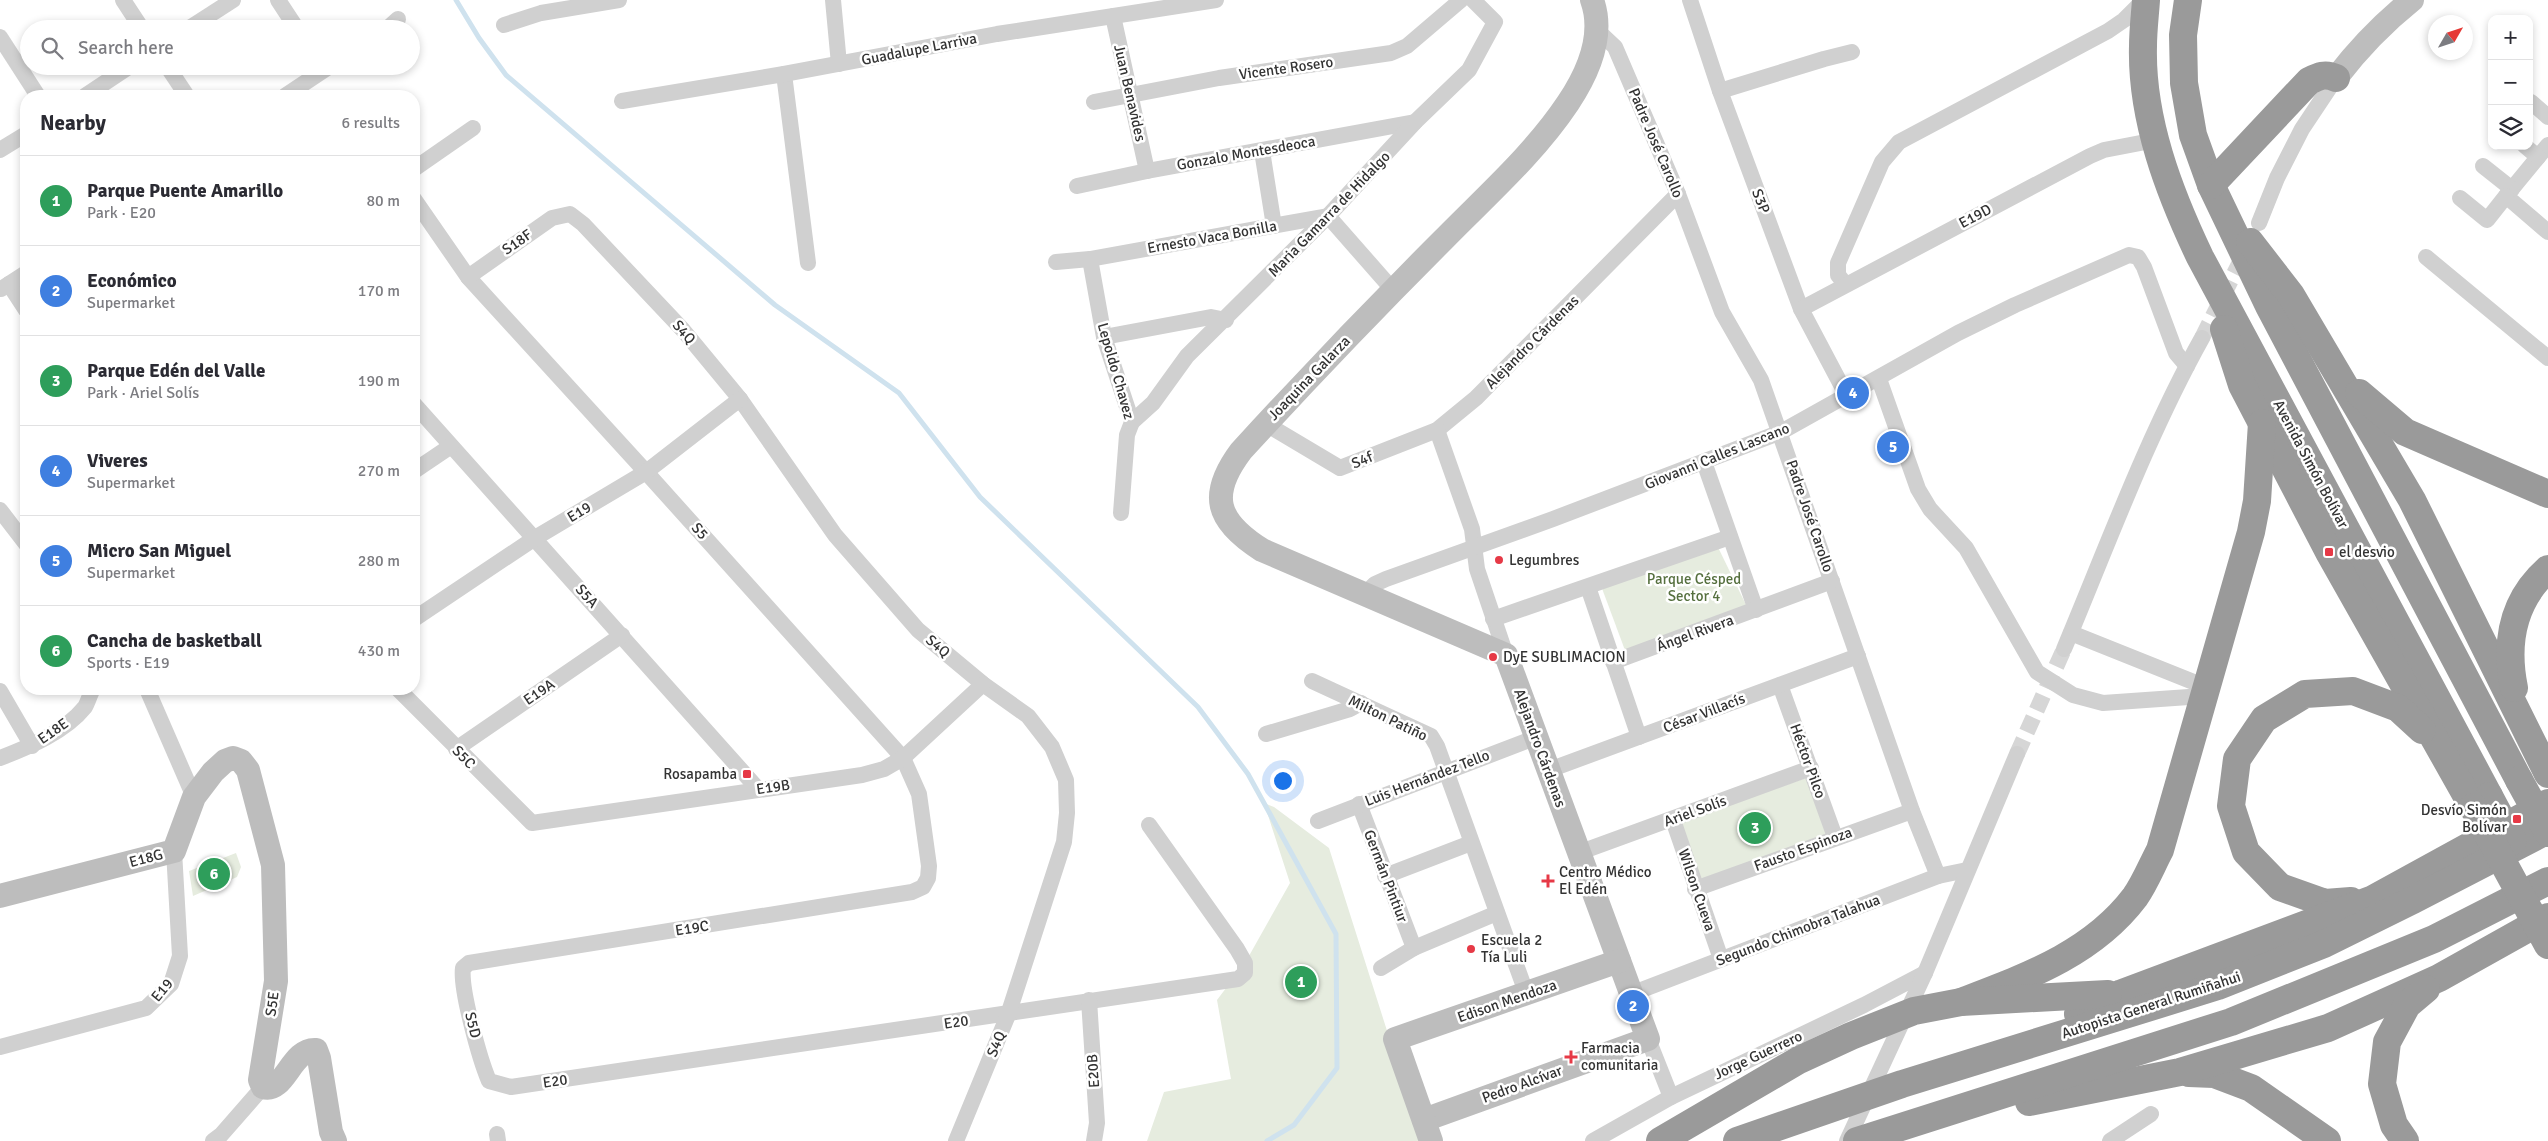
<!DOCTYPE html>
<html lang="en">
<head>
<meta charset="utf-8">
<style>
  body { margin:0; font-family:Signika,sans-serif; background:#f2f2f3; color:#2b2b33 }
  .controls { position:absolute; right:15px; top:15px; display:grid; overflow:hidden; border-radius:10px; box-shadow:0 2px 8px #0003 }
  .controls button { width:45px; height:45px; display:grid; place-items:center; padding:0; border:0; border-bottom:1px solid #e1e1e2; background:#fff; color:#2b2b33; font:25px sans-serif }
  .compass { position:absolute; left:2428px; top:15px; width:45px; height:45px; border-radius:50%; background:#fff; box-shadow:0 2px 8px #0003; rotate:51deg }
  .you { position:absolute; left:1282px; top:780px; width:18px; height:18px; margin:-12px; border:4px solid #fff; border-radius:50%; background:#1a73e8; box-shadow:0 0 0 8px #1a73e833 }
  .badge { display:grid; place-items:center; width:32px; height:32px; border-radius:50%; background:#ea580c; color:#fff; font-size:16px; font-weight:700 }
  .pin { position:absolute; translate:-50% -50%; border:2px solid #fff; box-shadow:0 1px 5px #0006 }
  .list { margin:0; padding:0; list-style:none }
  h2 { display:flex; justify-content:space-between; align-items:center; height:65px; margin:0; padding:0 20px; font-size:21px }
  h2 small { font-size:16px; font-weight:400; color:#7c7c81 }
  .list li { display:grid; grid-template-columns:32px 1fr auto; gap:15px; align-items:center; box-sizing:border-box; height:90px; padding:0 20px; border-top:1px solid #e1e1e2 }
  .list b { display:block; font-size:19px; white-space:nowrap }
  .list p { margin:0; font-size:16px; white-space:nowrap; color:#7c7c81 }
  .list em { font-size:16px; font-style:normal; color:#7c7c81 }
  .icon { flex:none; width:28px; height:28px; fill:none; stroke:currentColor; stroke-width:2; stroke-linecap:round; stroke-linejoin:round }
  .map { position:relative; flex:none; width:2548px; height:1141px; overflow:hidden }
  .search { position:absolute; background:#fff; box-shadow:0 2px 8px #0003; left:20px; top:20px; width:400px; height:55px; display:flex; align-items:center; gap:12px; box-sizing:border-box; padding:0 18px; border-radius:28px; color:#7c7c81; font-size:19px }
  .panel { position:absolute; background:#fff; box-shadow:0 2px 8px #0003; left:20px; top:90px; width:400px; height:605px; border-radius:20px }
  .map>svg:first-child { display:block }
</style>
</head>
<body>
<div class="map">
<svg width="2548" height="1141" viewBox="0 0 2548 1141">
  <rect width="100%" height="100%" fill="#fff"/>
  <g fill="#e6ecdf">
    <path d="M1714,539l34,70 -122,44 -26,-70z"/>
    <path d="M1812,776l18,58 -130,53 -21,-65z"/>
    <path d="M1264,803l10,4 55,41 93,293h-275l17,-49 67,-13 -14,-79 28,-37 45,-80z"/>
    <path d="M236,853l5,14 -4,10 -44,19 -4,-25z"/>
  </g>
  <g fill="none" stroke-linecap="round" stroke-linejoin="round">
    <path stroke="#cfe2ee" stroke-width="5" d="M456,0l23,38 27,37 269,230 124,88 81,104 218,210 50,67 88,160 1,134 -43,57 -27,16"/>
    <g stroke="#d6d6d6" stroke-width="16" stroke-dasharray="16 8" stroke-linecap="butt">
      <path d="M2202,338l44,-88"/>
      <path d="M2017,754l47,-105"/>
    </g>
    <g stroke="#d0d0d0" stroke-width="16">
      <path d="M123,0l19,29"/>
      <path d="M278,0l19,29"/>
      <path d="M833,0l6,64"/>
      <path d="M1690,0l30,91 81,218 46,87"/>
      <path d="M1113,16l34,155"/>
      <path d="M504,25l37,-12 78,-13"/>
      <path d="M188,29l45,-29"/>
      <path d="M387,29l11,-10"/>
      <path d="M1598,31l17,16 63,147 44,118 39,68 151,431 26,65"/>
      <path d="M0,37l38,59"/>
      <path d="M167,66l20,30"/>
      <path d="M784,74l24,189"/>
      <path d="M1720,91l104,-32 28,-7"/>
      <path d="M85,96l45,-30"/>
      <path d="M285,96l45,-30"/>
      <path d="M622,101l162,-27 213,-40 219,-34"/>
      <path d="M1094,102l125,-24 172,-25 16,-7 54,-46"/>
      <path d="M2531,102l17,15"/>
      <path d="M2548,145l-42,51 42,36"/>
      <path d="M2525,146l13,11"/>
      <path d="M0,150l26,-16"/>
      <path d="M1262,151l12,75"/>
      <path d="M2483,166l29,23"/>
      <path d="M414,169l59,-41"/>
      <path d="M1077,186l70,-15 268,-49"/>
      <path d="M2460,198l27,22 19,-24"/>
      <path d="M414,199l54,78 178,195 257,286 16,36 10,72 -1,12 -5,9 -11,5 -443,71 -6,5c-3,21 17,92 26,113l22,6 727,-108 7,-6v-10l-8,-14 -88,-124"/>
      <path d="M1328,216l65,74"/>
      <path d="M2259,223l18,-45 25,-49 34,-51"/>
      <path d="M2426,257l122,101"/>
      <path d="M1090,259l14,78 28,85 -5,13 -6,78"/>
      <path d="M1056,262l34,-3 238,-43"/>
      <path d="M468,277l84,-59 18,-4 13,10 100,106 57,69 95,136 83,95 65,54 45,32 24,31 14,33 1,33 -3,29 -56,173 -52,126"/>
      <path d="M9,284l17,26"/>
      <path d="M1845,284l-7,-9v-12l44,-101 17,-20 209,-111 16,-11 20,-20"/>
      <path d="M1,289l25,-16"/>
      <path d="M1801,309l289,-153 14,-6 52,-10"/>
      <path d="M1104,337l107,-20 15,3"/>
      <path d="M1879,379l39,110 12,20 36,39 71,124 36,23 30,8 100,-7"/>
      <path d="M414,404l344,385"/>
      <path d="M1132,422l21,-19 34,-47 141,-140 87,-94 54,-52 26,-48 -22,-22"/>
      <path d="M1266,424l74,44 97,-38 39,-32 202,-204"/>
      <path d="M1437,430l35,99 5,40 29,86"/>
      <path d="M1704,462l52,148"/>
      <path d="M414,471l37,-25"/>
      <path d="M0,510l26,34"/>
      <path d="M1588,587l51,150"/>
      <path d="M1366,593l9,-9 11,-5 167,-60 228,-87 177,-99 57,-28 114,-50 9,2 6,10 32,86 11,13"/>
      <path d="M414,619l121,-81 111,-66 94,-73"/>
      <path d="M1493,619l237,-82"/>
      <path d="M2071,633l135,54"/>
      <path d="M2064,649c44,-105 83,-212 138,-311"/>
      <path d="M1613,662l219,-81"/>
      <path d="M1312,681l119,55 6,10 90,249"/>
      <path d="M1780,685l55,152"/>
      <path d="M147,689l47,108"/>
      <path d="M398,689l134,134 330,-48 22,-6 19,-11 80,-74"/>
      <path d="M0,691l32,55"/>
      <path d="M1266,734l84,-25 11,-6"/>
      <path d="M456,749l166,-114"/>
      <path d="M0,758c29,-11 65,-26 85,-51 3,-5 5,-13 8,-18"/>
      <path d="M1549,770l309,-114"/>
      <path d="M1359,804l55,144"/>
      <path d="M1673,820l48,139"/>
      <path d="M1318,821l219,-84"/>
      <path d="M1578,853l233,-85"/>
      <path d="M1385,876l86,-33"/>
      <path d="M1695,889l217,-78"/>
      <path d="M1381,968l33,-20 83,-35"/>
      <path d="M1631,994l307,-118 29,-6"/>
      <path d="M1089,1000l8,123 -3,18"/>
      <path d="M1648,1039l23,58"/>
      <path d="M0,1047l146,-39 25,-24 9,-28 -6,-105"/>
      <path d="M497,1134l1,7"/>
      <path d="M213,1141l8,-6 42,-48"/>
      <path d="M1593,1141l78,-44 193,-92 61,-32"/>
      <path d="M1847,1141l78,-168 92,-219"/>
      <path d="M2110,1141l41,-27"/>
    </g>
    <g stroke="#bdbdbd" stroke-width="24">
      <path d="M2336,78c23,-30 46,-54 76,-78"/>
      <path d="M0,896l174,-45 20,-54 19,-25 12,-11 8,-3 8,3 7,9 25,95 3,116 -16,99 3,7c22,7 28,-39 53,-37l3,8 12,74 4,9"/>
      <path d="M1424,1120l224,-81 -142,-384 -244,-105c-46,-29 -54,-55 -21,-99 66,-72 133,-142 202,-211 43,-44 91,-86 125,-137 20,-30 37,-67 24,-103"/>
      <path d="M1431,1141l-36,-102 224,-78"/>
    </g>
    <g stroke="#9a9a9a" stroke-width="28">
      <path d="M2146,0c-1,15 -3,31 -3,46 -2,73 26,146 57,211l289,539"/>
      <path d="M2188,0l-5,35 1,48 9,52 18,50 58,121 250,474"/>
      <path d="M2211,185l98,-104c10,-5 16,-8 27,-3"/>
      <path d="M2250,242l41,53 121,205 136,274"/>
      <path d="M2224,329l18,56 87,167 144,255"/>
      <path d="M2359,393l46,39 143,62"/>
      <path d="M2514,688c-9,-45 -2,-87 34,-119"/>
      <path d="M2351,901l-26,2 -45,-16 -34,-35 -15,-46 6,-47 27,-40 41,-25 48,-3 45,17 24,22"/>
      <path d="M1961,1002c65,-25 131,-48 174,-105 10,-14 17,-32 25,-47l91,-318 6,-31 5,-78"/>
      <path d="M2078,1014l44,-21 251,-94 175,-96"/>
      <path d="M2189,1073l25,1 37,14 76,53"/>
      <path d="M2029,1102l151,-30 148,-44 111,-50 109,-61"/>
      <path d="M1660,1141l139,-81 52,-24 63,-25 47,-9 147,-8"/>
      <path d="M1737,1141l165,-57 316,-98 106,-42 89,-44 135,-70"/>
      <path d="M1857,1141l374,-119 203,-83 114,-58"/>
      <path d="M2405,1141l-11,-16 -12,-41 5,-42 20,-37 19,-16"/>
    </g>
    <g stroke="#9a9a9a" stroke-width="28">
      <path d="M2519,780l29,53"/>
      <path d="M2489,796l24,45"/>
      <path d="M2473,807l75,138"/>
    </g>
  </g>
  <g fill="#e63946" stroke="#fff" stroke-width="2">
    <rect x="2324" y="547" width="10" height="10" rx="2.5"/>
    <circle cx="1499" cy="560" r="5"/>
    <circle cx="1493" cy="657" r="5"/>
    <rect x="742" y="769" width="10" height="10" rx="2.5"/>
    <rect x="2512" y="814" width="10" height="10" rx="2.5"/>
    <path d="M1545.5 873.5h5v5h5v5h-5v5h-5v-5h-5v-5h5z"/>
    <circle cx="1471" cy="949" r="5"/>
    <path d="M1568.5 1049.5h5v5h5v5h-5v5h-5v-5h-5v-5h5z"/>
  </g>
  <g text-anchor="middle" stroke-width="5" stroke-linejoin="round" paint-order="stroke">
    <g font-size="15" fill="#333" stroke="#fff">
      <text transform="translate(919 49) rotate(-11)" y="5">Guadalupe Larriva</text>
      <text transform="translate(1286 68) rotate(-8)" y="5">Vicente Rosero</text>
      <text transform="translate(1130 93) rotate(77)" y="5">Juan Benavides</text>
      <text transform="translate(1656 143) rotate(67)" y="5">Padre José Carollo</text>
      <text transform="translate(1246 153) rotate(-10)" y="5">Gonzalo Montesdeoca</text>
      <text transform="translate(1761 201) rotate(69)" y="5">S3P</text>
      <text transform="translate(1329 214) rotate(-46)" y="5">Maria Gamarra de Hidalgo</text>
      <text transform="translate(1975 216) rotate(-28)" y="5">E19D</text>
      <text transform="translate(1212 237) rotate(-10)" y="5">Ernesto Vaca Bonilla</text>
      <text transform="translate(517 242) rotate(-35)" y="5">S18F</text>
      <text transform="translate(684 332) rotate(49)" y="5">S4Q</text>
      <text transform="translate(1532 342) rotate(-45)" y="5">Alejandro Cárdenas</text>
      <text transform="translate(1116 371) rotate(74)" y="5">Lepoldo Chavez</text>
      <text transform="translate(1309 378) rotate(-46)" y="5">Joaquina Galarza</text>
      <text transform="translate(1717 456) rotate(-22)" y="5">Giovanni Calles Lascano</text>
      <text transform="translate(1362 460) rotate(-22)" y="5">S4f</text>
      <text transform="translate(2311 464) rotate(62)" y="5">Avenida Simón Bolívar</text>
      <text transform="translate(579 512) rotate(-31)" y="5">E19</text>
      <text transform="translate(1810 516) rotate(71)" y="5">Padre José Carollo</text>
      <text transform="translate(700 531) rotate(48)" y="5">S5</text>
      <text transform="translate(587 596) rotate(48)" y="5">S5A</text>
      <text transform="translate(1695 633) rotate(-20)" y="5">Ángel Rivera</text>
      <text transform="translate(938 646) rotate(40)" y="5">S4Q</text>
      <text transform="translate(539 692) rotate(-34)" y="5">E19A</text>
      <text transform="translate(1704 713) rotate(-21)" y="5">César Villacís</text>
      <text transform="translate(1388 718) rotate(26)" y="5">Milton Patiño</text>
      <text transform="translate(53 731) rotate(-35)" y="5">E18E</text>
      <text transform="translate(1540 748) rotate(70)" y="5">Alejandro Cárdenas</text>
      <text transform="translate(464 757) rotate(45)" y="5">S5C</text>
      <text transform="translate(1808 761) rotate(70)" y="5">Héctor Pilco</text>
      <text transform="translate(1427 778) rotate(-21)" y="5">Luis Hernández Tello</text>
      <text transform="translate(773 787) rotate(-8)" y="5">E19B</text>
      <text transform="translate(1695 811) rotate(-20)" y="5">Ariel Solís</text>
      <text transform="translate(1803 849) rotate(-20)" y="5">Fausto Espinoza</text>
      <text transform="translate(146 858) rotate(-15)" y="5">E18G</text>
      <text transform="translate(1386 876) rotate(69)" y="5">Germán Pintiur</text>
      <text transform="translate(1697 890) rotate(71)" y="5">Wilson Cueva</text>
      <text transform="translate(692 928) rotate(-9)" y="5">E19C</text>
      <text transform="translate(1798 930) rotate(-21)" y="5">Segundo Chimobra Talahua</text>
      <text transform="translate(162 990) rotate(-50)" y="5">E19</text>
      <text transform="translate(1507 1001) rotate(-19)" y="5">Edison Mendoza</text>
      <text transform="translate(272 1004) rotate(-82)" y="5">S5E</text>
      <text transform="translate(2151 1005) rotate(-18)" y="5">Autopista General Rumiñahui</text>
      <text transform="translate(956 1022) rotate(-8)" y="5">E20</text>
      <text transform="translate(473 1025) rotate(76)" y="5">S5D</text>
      <text transform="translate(996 1044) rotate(-68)" y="5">S4Q</text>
      <text transform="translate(1758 1055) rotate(-25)" y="5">Jorge Guerrero</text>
      <text transform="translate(1093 1071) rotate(-94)" y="5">E20B</text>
      <text transform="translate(555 1081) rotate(-8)" y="5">E20</text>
      <text transform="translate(1522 1084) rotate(-20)" y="5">Pedro Alcívar</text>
    </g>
    <g font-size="15" fill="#333" stroke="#fff" text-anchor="start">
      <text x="2339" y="557">el desvio</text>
      <text x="1509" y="565">Legumbres</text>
      <text x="1503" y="662">DyE SUBLIMACION</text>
      <text x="737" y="779" text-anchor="end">Rosapamba</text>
      <text x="2507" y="815" text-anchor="end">Desvío Simón<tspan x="2507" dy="17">Bolívar</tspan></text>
      <text x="1559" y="877">Centro Médico<tspan x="1559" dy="17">El Edén</tspan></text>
      <text x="1481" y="945">Escuela 2<tspan x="1481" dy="17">Tía Luli</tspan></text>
      <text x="1581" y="1053">Farmacia<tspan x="1581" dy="17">comunitaria</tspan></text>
    </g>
    <g font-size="15" fill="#56703f" stroke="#fff">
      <text x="1694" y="584">Parque Césped<tspan x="1694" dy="17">Sector 4</tspan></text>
    </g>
  </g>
</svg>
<div class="controls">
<button>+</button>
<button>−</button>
<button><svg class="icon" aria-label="layers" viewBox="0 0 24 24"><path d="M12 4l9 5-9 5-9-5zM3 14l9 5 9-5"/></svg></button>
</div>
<svg class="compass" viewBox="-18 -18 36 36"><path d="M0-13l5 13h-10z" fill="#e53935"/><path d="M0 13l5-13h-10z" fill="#7c7c81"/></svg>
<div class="you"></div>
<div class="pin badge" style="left:1301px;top:982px;background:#2e9e5b">1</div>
<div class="pin badge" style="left:1633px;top:1006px;background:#3f7fe0">2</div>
<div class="pin badge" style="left:1755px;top:828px;background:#2e9e5b">3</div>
<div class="pin badge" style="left:1853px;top:393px;background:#3f7fe0">4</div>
<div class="pin badge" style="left:1893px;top:447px;background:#3f7fe0">5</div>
<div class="pin badge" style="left:214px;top:874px;background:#2e9e5b">6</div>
<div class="search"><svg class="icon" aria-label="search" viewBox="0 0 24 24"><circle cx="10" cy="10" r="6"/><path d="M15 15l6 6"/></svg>Search here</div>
<section class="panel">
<h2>Nearby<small>6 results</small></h2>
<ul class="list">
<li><span class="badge" style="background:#2e9e5b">1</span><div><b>Parque Puente Amarillo</b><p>Park · E20</p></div><em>80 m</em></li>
<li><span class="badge" style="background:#3f7fe0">2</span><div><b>Económico</b><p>Supermarket</p></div><em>170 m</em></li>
<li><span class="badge" style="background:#2e9e5b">3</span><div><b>Parque Edén del Valle</b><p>Park · Ariel Solís</p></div><em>190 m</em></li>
<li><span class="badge" style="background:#3f7fe0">4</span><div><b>Viveres</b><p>Supermarket</p></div><em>270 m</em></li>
<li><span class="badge" style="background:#3f7fe0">5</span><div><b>Micro San Miguel</b><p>Supermarket</p></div><em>280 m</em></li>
<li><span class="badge" style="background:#2e9e5b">6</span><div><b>Cancha de basketball</b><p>Sports · E19</p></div><em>430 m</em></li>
</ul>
</section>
</div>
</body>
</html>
